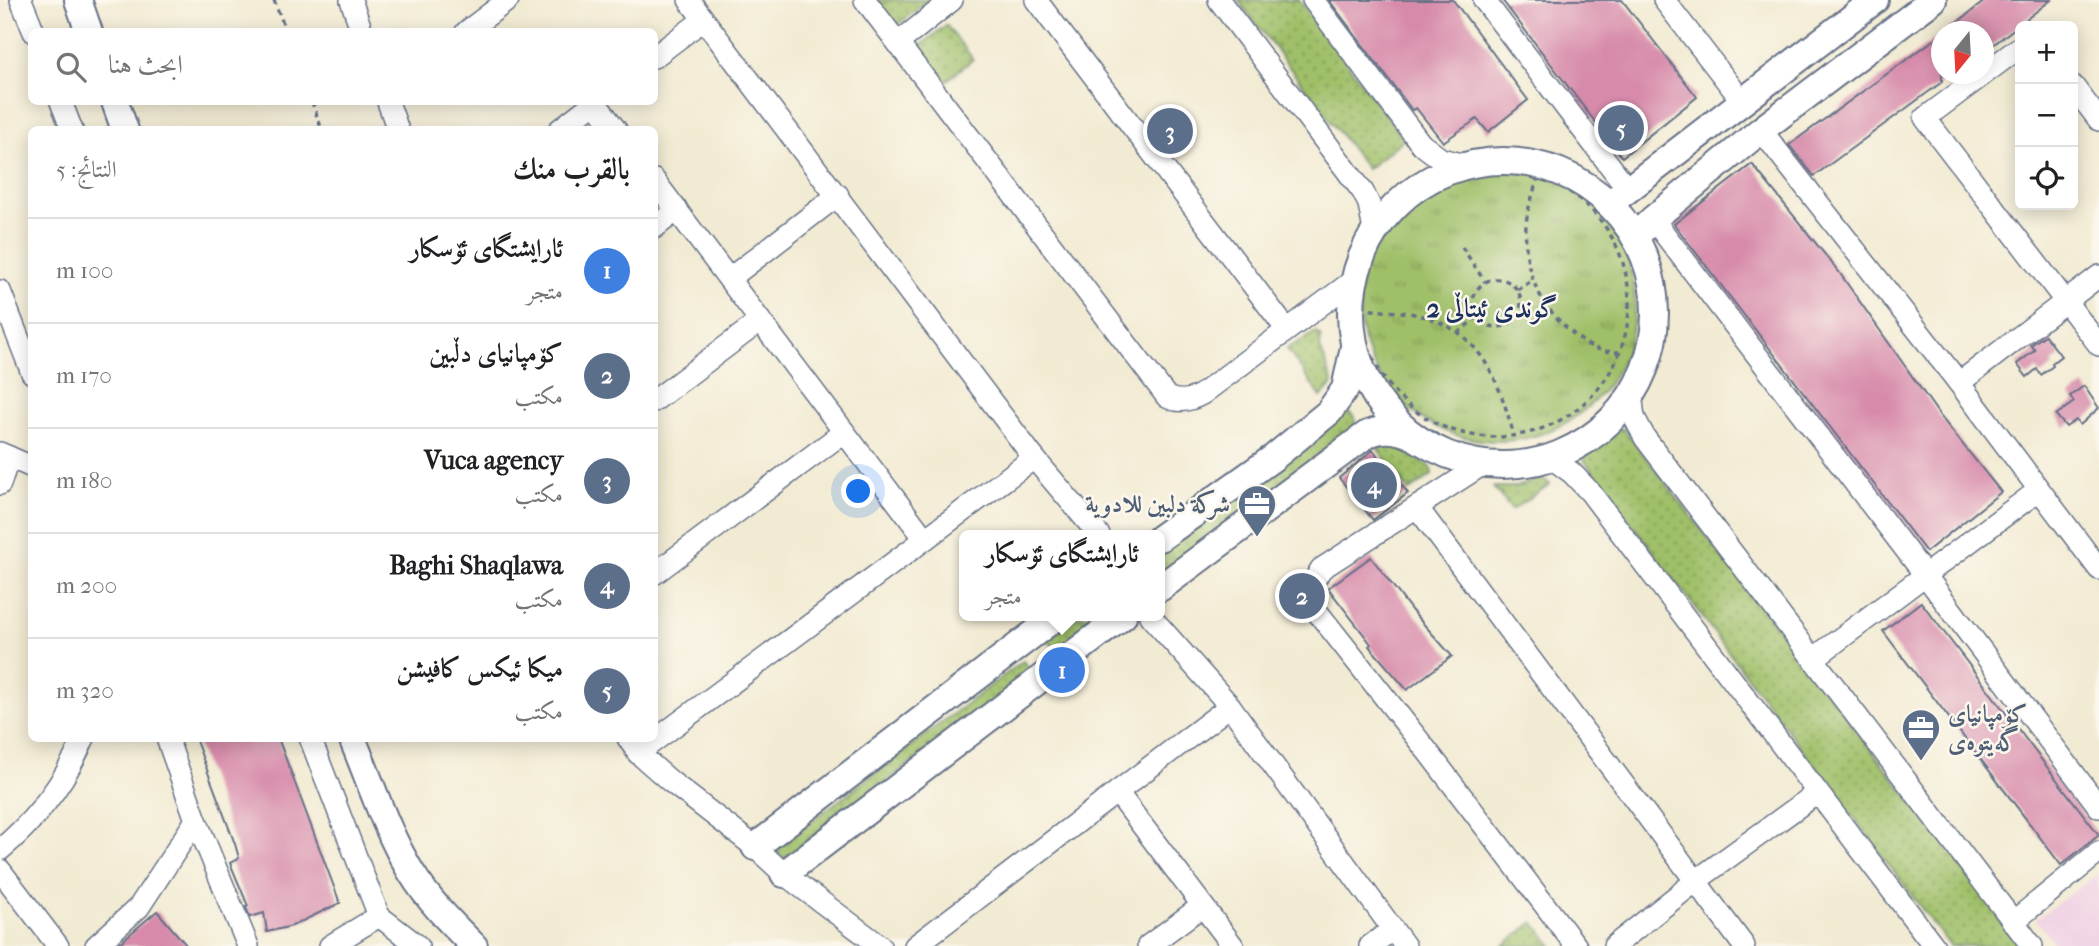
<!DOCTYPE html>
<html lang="ar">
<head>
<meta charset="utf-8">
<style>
  body { margin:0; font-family:"IM FELL French Canon",Amiri,serif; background:#f6f6f6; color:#202124; direction:rtl }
  .controls { position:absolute; right:21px; top:21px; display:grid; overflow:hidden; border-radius:10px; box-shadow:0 4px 18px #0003 }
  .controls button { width:63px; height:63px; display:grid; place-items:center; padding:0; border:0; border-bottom:2px solid #e0e0e0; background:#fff; color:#202124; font:35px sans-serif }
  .compass { position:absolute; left:1931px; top:21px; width:63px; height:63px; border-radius:50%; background:#fff; box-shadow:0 4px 18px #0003; rotate:198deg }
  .you { position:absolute; left:859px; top:492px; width:24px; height:24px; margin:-18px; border:5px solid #fff; border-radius:50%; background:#1a73e8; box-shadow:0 0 0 10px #1a73e833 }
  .badge { display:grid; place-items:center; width:46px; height:46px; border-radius:50%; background:#ea580c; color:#fff; font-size:23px; font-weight:700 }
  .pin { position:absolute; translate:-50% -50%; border:4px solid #fff; box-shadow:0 2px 7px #0006 }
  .popup { position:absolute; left:959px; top:530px; width:206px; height:91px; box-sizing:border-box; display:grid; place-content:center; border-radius:10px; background:#fff; filter:drop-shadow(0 2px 5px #0005); font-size:23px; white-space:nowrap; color:#757577 }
  .popup b { font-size:26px; color:#202124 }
  .popup::after { content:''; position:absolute; left:50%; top:100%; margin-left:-14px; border:14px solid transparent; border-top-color:#fff }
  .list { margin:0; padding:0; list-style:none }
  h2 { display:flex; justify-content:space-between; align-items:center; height:91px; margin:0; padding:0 28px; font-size:30px }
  h2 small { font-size:23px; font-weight:400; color:#757577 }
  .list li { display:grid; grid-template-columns:46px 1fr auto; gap:21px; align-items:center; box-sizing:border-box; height:105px; padding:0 28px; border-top:2px solid #e0e0e0 }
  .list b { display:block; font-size:26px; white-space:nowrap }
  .list p { margin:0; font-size:23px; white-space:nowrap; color:#757577 }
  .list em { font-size:23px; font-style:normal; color:#757577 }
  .icon { flex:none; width:38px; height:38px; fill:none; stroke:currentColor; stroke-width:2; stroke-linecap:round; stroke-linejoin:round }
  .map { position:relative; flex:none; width:2099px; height:946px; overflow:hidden; direction:ltr }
  .search { position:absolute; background:#fff; box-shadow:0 4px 18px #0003; left:28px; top:28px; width:630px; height:77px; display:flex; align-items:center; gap:18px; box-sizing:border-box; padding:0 24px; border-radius:10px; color:#757577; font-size:26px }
  .panel { position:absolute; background:#fff; box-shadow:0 4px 18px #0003; left:28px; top:126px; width:630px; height:616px; border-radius:10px; direction:rtl }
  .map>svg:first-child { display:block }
</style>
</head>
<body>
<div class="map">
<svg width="2099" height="946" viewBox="0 0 2099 946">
  <defs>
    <pattern id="grass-dots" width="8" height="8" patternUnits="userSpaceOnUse" patternTransform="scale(1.75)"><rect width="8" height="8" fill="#9fbf68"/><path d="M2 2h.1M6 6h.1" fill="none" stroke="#819c59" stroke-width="1.8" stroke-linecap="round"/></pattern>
    <pattern id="park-tufts" width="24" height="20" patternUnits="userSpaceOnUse" patternTransform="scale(1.75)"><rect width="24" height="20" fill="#9fbf68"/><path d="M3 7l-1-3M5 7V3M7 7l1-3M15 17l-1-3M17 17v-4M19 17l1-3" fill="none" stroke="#819c59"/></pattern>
  </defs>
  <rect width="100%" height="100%" fill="#fbf7ec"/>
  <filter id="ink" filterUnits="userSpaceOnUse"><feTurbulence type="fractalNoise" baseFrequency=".0143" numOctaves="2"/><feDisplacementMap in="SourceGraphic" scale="14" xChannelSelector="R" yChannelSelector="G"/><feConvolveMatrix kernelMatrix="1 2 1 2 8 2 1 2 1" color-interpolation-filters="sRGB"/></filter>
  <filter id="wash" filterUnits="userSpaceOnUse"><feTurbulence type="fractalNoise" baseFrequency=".00686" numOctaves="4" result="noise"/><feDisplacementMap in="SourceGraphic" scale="28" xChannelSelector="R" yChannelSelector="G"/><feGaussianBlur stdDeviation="1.57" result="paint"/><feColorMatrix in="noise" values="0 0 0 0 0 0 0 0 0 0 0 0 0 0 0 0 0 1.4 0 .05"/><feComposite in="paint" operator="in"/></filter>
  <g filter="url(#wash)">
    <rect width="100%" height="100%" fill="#f2ebd3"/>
    <path fill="#f0d0e4" d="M2099,873v73h-43l-20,-27z"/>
    <g fill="url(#grass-dots)" stroke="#5d7763" stroke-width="2">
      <path d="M877,0h52l-32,25z"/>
      <path d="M1238,0h61l105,139 -37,30z"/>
      <path d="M946,25l27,34 -32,26 -28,-33z"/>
      <path d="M1316,332l5,5 -1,10 13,37 -12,13 -34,-48z"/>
      <path d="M1345,412c10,2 13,8 8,17l-193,145v-21z"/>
      <path d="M1617,428l7,1 399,517h-73l-366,-486c3,-11 24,-23 33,-32z"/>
      <path d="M1390,441c13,11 28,16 41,27l1,7 -23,16 -31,-42z"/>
      <path d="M1542,478l8,6 -38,26 -19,-23h23z"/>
      <path d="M1078,616h27l-43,32h-7l-6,-6 3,-7z"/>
      <path d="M1023,661l7,8 -1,6 -245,183 -6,-3 -1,-8z"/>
      <path d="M1534,922l19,24h-50z"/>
    </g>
    <circle fill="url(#park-tufts)" stroke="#5d7763" stroke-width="2" cx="1497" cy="303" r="138"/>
    <g id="blocks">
      <g fill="#d78aaa">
        <path d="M1329,0h124l75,100 -40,32 -11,-13 -34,23 -27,-34 -4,2z"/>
        <path d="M1502,0h120l75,97 -75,60z"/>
        <path d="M1986,0h65l-67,52v-20h-39z"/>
        <path d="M1942,34v48l-128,94 -25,-31z"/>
        <path d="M1752,164l87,108 101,144 61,76 -75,60 -252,-328z"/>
        <path d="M2045,335l16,21 -9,7 1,3 -12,9 -4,-6 -10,8 -10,-13 18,-14 -4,-5z"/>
        <path d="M2084,386l15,22 -19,17 -4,-5 -10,7 -10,-12 18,-13 -4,-6z"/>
        <path d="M1373,450l35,43 -35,27 -34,-42z"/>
        <path d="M1371,557l41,54 40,45 -45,34 -38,-44 2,-2 -43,-56z"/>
        <path d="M1921,602l178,233 -38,30 -178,-234z"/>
        <path d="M195,738h83l62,165 -48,23 -25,6 -3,-19 -14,4 -4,-10 2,-1 -18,-43 9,-5 -4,-14z"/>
        <path d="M157,911l30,35h-71z"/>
      </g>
    </g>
  </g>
  <g filter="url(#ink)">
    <use href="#blocks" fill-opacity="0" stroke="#667187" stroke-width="2"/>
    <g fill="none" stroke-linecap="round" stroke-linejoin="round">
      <g stroke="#667187" stroke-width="24">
        <g id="minor">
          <path d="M21,0l13,32"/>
          <path d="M351,0l11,32"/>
          <path d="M689,0l345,458 65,77"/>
          <path d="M865,0l302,397c12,6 23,4 35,-3l152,-114"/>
          <path d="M1036,0l251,330"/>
          <path d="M1219,0l144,192 6,12 5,27"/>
          <path d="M1313,0l108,144 20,15 24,6"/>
          <path d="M1484,0l143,188"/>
          <path d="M1664,0l79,102"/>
          <path d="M466,32l42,-32"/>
          <path d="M898,43l54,-43"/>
          <path d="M2020,47l-95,71 174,227"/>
          <path d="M654,57l49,-37"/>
          <path d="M2073,86l26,34"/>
          <path d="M61,102l11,28"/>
          <path d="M388,102l10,28"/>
          <path d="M595,102l21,28"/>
          <path d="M559,130l36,-28"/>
          <path d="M1761,130l198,253 140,186"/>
          <path d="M654,180l271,359"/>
          <path d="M1653,219l272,356 174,232"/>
          <path d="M654,228l23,-18"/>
          <path d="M729,279l109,-84"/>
          <path d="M0,291l32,82"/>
          <path d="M1959,383l140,-107"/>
          <path d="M1631,394l3,23 11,21 387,508"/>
          <path d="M654,401l106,-80"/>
          <path d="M0,453l32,14"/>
          <path d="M1550,457l22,16 18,19 344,454"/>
          <path d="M1485,463l-164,106 -11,19 5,21 113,143 148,194"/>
          <path d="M0,484l9,-27"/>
          <path d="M1417,507l327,439"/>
          <path d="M654,574l190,-142"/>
          <path d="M1150,616l80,90 175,240"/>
          <path d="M1813,659l226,-169"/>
          <path d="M167,738l29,82 52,126"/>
          <path d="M310,738l69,178 39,30"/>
          <path d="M628,738l10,15 32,28 85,66 29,27 96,72"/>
          <path d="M638,753l396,-295"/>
          <path d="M1117,792l116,154"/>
          <path d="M0,850c36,-30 65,-69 84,-112"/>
          <path d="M0,870l58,76"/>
          <path d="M2013,922l86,-70"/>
          <path d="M96,946l43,-39 57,-87"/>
          <path d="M330,946l49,-30"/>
          <path d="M915,946l315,-240"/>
          <path d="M1148,946l54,-40"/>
          <path d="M1370,946l22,-16"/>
          <path d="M1614,946l83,-66 120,-87"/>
        </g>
      </g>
      <g stroke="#667187" stroke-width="30">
        <g id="tertiary">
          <path d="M78,0l11,32"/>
          <path d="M115,102l10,28"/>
          <circle cx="1503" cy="313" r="152"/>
          <path d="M1609,204l266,-204"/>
          <path d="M1635,237l18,-18 108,-89 172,-130"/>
          <path d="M1160,538l113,-80 56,-46 16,-23 9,-42"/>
          <path d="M1160,588l206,-153c16,-8 31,-6 47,1"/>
          <path d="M352,738c19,45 34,93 59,134 17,28 40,51 63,74"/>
          <path d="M755,847l302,-231"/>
          <path d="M784,874l339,-258"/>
        </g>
      </g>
      <g stroke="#667187" stroke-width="3.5" stroke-dasharray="5 5" stroke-linecap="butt">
        <path d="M274,0l12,32"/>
        <path d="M312,102l10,28"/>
        <circle cx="1495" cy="303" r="134"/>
        <path d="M1538,177c-4,15 -11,32 -12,48 -3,44 11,77 44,106 17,15 27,21 49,21"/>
        <path d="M1462,247l23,35"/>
        <circle cx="1497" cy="303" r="24"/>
        <path d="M1517,290l16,-10"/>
        <path d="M1361,307c17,6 35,3 53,7 67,15 84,64 100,122"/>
        <path d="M1458,333l19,-16"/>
      </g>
      <use href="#minor" stroke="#fff" stroke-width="21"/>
      <use href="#tertiary" stroke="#fff" stroke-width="26"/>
    </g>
  </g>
  <defs>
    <g id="office-pin" transform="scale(2.0125)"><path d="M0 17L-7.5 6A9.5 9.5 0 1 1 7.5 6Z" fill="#5c6f8a" stroke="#fbf7ec"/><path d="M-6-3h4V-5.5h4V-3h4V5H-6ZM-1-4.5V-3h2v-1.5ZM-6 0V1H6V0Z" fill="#fff"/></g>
  </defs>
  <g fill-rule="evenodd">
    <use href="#office-pin" x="1257" y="504"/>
    <use href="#office-pin" x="1921" y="728"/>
  </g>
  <g text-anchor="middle" stroke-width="5" stroke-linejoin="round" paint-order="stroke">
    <g font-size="24" font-weight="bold" fill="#4e5e75" stroke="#fbf7ec" text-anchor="end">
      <text x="1230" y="512">شركة دلبين للادوية</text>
      <text x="1948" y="722" text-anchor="start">کۆمپانیای<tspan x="1948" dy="28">گەیتوەی</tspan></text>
    </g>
    <g font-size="26" font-weight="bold" fill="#1b2f5e" stroke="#fbf7ec">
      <text x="1492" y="317">گوندی ئیتاڵی 2</text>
    </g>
  </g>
</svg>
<div class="controls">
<button>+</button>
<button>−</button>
<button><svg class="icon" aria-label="locate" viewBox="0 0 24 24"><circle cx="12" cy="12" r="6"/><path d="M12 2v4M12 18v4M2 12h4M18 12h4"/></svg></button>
</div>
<svg class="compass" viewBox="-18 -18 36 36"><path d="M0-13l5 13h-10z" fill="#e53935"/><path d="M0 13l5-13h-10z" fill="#757577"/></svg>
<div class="you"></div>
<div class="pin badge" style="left:1062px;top:670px;background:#3f7fe0">1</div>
<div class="popup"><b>ئارایشتگای ئۆسکار</b>متجر</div>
<div class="pin badge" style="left:1302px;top:596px;background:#5c6f8a">2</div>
<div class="pin badge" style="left:1170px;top:131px;background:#5c6f8a">3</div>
<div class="pin badge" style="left:1374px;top:485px;background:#5c6f8a">4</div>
<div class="pin badge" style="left:1621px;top:128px;background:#5c6f8a">5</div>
<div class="search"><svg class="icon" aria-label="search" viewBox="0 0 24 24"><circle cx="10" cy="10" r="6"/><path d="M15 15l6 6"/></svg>ابحث هنا</div>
<section class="panel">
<h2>بالقرب منك<small>النتائج: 5</small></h2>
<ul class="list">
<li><span class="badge" style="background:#3f7fe0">1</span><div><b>ئارایشتگای ئۆسکار</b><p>متجر</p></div><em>100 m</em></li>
<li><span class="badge" style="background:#5c6f8a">2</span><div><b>کۆمپانیای دڵبین</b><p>مكتب</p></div><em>170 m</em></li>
<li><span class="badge" style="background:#5c6f8a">3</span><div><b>Vuca agency</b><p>مكتب</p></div><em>180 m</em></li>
<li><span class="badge" style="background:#5c6f8a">4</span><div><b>Baghi Shaqlawa</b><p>مكتب</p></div><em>200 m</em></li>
<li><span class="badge" style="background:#5c6f8a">5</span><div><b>میکا ئیکس کافیشن</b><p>مكتب</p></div><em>320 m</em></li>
</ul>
</section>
</div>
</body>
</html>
